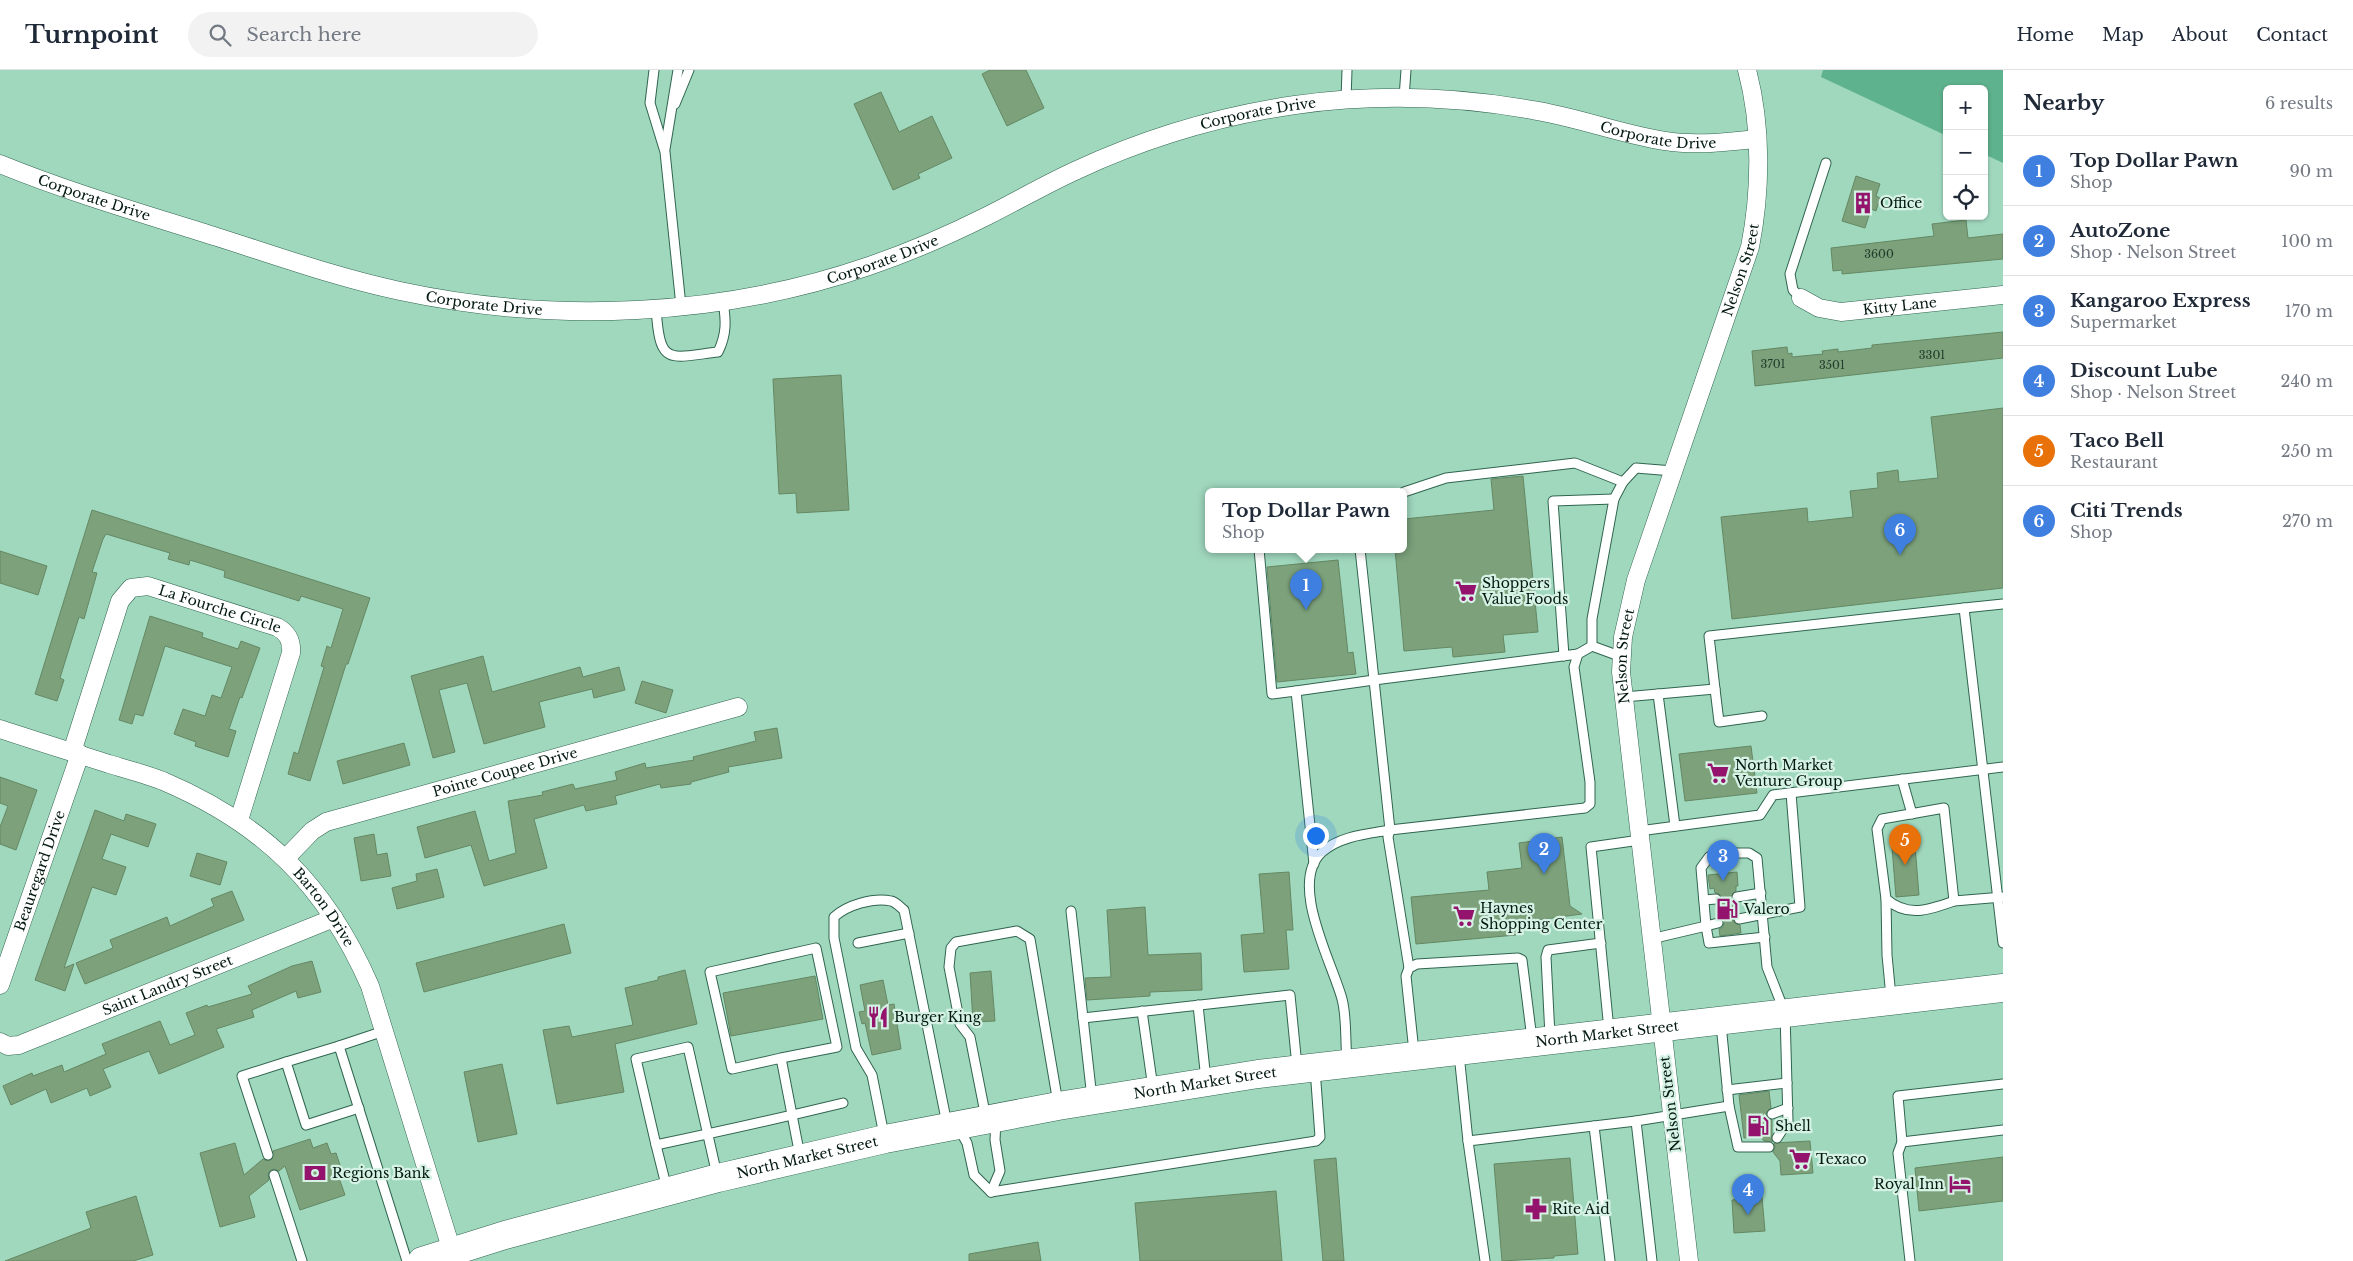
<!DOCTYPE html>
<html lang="en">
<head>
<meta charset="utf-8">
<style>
  body { margin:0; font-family:"Libre Baskerville",serif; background:#f2f2f3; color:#1f2937 }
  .controls { position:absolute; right:15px; top:15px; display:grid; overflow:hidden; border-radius:8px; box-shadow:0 1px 4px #0004 }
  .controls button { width:45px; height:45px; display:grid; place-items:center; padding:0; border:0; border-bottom:1px solid #e0e1e3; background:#fff; color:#1f2937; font:25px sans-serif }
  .you { position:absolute; left:1315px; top:765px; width:18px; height:18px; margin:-12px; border:4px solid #fff; border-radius:50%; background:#1a73e8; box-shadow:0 0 0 8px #1a73e833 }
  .badge { display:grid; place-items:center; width:32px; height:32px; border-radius:50%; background:#93136d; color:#fff; font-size:16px; font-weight:700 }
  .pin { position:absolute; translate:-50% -41px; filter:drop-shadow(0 1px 2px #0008) }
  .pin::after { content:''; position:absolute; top:26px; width:18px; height:15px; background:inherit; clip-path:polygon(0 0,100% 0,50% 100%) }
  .popup { position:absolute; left:1205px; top:418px; width:202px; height:65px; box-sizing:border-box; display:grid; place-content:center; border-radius:8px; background:#fff; filter:drop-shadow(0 1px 4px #0005); font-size:16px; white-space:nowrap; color:#747a83 }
  .popup b { font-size:19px; color:#1f2937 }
  .popup::after { content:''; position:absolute; left:50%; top:100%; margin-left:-10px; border:10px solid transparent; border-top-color:#fff }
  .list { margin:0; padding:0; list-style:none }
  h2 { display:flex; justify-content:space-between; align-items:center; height:65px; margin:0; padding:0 20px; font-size:21px }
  h2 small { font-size:16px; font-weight:400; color:#747a83 }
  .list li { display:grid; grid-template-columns:32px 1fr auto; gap:15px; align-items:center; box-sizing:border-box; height:70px; padding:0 20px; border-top:1px solid #e0e1e3 }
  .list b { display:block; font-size:19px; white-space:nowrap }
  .list p { margin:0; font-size:16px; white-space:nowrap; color:#747a83 }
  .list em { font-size:16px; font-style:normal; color:#747a83 }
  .icon { flex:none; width:28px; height:28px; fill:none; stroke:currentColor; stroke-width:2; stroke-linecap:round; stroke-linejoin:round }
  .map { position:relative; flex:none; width:2003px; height:1191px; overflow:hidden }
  header { display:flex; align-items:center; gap:30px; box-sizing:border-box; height:70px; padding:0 25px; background:#fff; border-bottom:1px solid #e0e1e3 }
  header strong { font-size:24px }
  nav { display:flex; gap:28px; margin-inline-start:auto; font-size:18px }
  .search { width:350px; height:45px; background:#f2f2f3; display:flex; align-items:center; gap:12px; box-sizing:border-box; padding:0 18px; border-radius:28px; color:#747a83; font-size:19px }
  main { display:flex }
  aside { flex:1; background:#fff }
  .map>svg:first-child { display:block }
</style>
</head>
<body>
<header>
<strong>Turnpoint</strong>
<div class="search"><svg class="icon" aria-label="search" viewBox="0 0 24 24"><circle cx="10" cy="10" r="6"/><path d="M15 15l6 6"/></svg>Search here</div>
<nav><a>Home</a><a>Map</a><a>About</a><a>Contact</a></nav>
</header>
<main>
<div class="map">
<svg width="2003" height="1191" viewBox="0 0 2003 1191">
  <rect width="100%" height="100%" fill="#a0d8be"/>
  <path fill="#5fb28e" d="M1823,0h180v93l-19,-9v-65h-37v47l-126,-59z"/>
  <g fill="#7ca17b" stroke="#648863">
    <path d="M990,0h36l18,38 -37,18 -25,-52z"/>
    <path d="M881,22l18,40 33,-16 20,42 -34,16 2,4 -27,12 -39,-86z"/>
    <path d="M1856,106l24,8 -4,12 4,2 -4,13 -5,-2 -6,19 -23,-7z"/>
    <path d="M1966,150l2,18 35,-4v25l-161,15v-4l-9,1 -2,-23 103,-12 -2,-12z"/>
    <path d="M2003,262v26l-248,28 -3,-35 35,-4 1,7 4,-1v4l31,-3 -1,-3 16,-2v3l34,-4v-3z"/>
    <path d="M841,305l8,135 -52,3 -1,-20 -17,1 -6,-115z"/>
    <path d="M2003,338v180l-271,31 -11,-102 86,-9 1,14 45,-5 -3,-26 28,-3 -1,-15 21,-3 1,12 39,-4 -7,-61z"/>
    <path d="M1523,406l15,156 -35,3 2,17 -52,5 -1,-10 -48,4 -9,-102h9v-30l90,-9 -3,-31z"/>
    <path d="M92,440l278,88 -22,66h-2l-36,117 -22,-7 6,-22 4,2 26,-87 -3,-1 6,-20 4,2 12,-39 -42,-13 -2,5 -75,-24 1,-6 -35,-11 -1,5 -21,-6 2,-6 -64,-19 -3,5 -11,33 5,1 -13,46 -5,-2 -11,35 -8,26 4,2 -7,21 -22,-7z"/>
    <path d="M0,481l47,15 -9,29 -38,-12z"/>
    <path d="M1338,490l10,93 5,-1 3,22 -79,8 -10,-115z"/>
    <path d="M150,546l53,17 -1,4 36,12 3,-8 19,7 -18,50 -2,-1 -11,32 7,2 -8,26 -33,-11 1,-4 -22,-8 9,-25 22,7 7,-21 9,3 11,-31 -67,-21 -22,70 -8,-2 -3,10 -13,-4z"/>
    <path d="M483,586l9,36 88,-25 3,10 36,-10 6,23 -31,8 -2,-9 -53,13 6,25 -61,17 -17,-61 -28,7 16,62 -22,6 -22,-82z"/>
    <path d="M642,611l31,9 -7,23 -31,-10z"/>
    <path d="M777,658l5,30 -54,9 1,5 -38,10v2l-30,4 -1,-4 -45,12 2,8 -31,7 -2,-6 -50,14 13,49 -63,18 -13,-41 -46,13 -8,-31 58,-16 14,50 27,-8 -8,-52 35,-6 -1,-3 31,-8 2,5 42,-9 -2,-8 30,-9 1,5 48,-8 -1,-3 63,-16 -2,-9z"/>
    <path d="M404,673l6,22 -67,19 -6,-23z"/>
    <path d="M1751,676l6,47 -72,8 -6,-47z"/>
    <path d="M0,707l37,13 -21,60 -16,-6v-17l8,-21 -8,-3z"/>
    <path d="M95,740l29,11 2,-7 30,10 -8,23 -37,-13 -9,25 24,8 -10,28 -24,-8 -28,81 10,-4 -9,27 -30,-11z"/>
    <path d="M1914,763l5,62 -23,2 -5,-62z"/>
    <path d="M374,764l3,21 10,-2 4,23 -30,5 -7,-43z"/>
    <path d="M1562,767l8,69 12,8 -67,9 1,12 -100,9 -5,-47 78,-7 -2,-18 35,-4 -3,-25z"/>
    <path d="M197,783l30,9 -7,23 -30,-9z"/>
    <path d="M437,799l7,28 -47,12 -5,-21 25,-7 -1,-7z"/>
    <path d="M1289,802l4,58h-7l3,39 -45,3 -3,-37 23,-2 -5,-59z"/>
    <path d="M1737,802l1,14h-2v5l-3,2 -2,5 2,3 4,2 1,10 -3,2 -2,5 2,3 5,2 1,8 -21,3 -1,-7 4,-2 1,-5 -6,-5 -2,-12 5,-3 1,-4 -3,-4 -4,-1 -1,-5 -4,1 -2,-14z"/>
    <path d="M232,821l12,29 -159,64 -9,-21 37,-15 -3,-8 57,-23 3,9 44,-20 -3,-7z"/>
    <path d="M1145,837l3,48 53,-2 1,37 -52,2v4l-63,4 -2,-22 26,-1 -4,-67z"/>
    <path d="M564,854l7,29 -147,39 -8,-29z"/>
    <path d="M312,891l9,31 -23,6 -2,-7 -44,19 2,7 -38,12 8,18 -65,27 -10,-23 -46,18 8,18 -21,9 -3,-8 -36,15 -5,-14 -35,16 -8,-19 29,-13 1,3 29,-11 2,7 42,-18 -4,-10 58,-23 10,24 25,-10 -9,-22 21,-8 1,2 44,-13 -4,-8 44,-20z"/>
    <path d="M685,900l12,54 -82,20 9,48 -67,12 -14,-74 26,-4 3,11 61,-12 -8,-37 33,-8v-3z"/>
    <path d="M991,901l4,50 -22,1 -3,-49z"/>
    <path d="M815,906l8,43 -92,17 -8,-43z"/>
    <path d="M883,910l5,25 6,-1 7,45 -29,6 -7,-32 -3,1 -3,-12 6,-1 -5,-26z"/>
    <path d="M502,994l15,70 -39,8 -14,-70z"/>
    <path d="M1769,1021l2,17 -5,5 2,5 4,2v22l-8,-1 -4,-5 -16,2 -5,-43z"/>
    <path d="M310,1069l3,9 14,-5 4,11 5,-1 8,24 -5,1 6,17 -45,15 -15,-44 -6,5 -6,-2 -5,4 1,7 -20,16 6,21 -35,10 -20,-74 35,-10 9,32 19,-16 4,2 5,-2 1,-8z"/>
    <path d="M1810,1071l3,32 -32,2 -1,-14 -7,-9 2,-5 -1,-4z"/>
    <path d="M2003,1087v44l-84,10 -4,-43z"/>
    <path d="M1336,1088l8,103h-21l-9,-101z"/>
    <path d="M1570,1088l8,96 -24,2v2l-52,3 -8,-97z"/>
    <path d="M1276,1121l6,70h-142l-5,-58z"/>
    <path d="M136,1126l17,59 -20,6h-128l86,-33 -5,-16z"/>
    <path d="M1762,1127l3,34 -31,2 -2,-33z"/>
    <path d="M1038,1172l3,19h-72v-7z"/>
  </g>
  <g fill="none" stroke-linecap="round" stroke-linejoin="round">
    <g stroke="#30654f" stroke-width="11">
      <g id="lane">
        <path d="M654,0l-4,33 15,49 16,154"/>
        <path d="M1404,28l2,-28"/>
        <path d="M1346,30l1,-30"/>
        <path d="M675,34l14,-34"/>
        <path d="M665,79l13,-79"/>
        <path d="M1801,228l-8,-8 -3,-16 36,-111"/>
        <path d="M656,238c4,58 11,50 62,44 9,-18 8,-32 5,-51"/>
        <path d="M1404,422l42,-14 129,-15 48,19"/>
        <path d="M1259,479l13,145 24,-3"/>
        <path d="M1964,538l39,-4"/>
        <path d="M1564,586l-11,-155 61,-2"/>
        <path d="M1622,587l-30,-11v-27l22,-120 9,-17 13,-14 37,3"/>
        <path d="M1715,619l4,33 43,-6"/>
        <path d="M1658,624l17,132"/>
        <path d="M1624,627l91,-8 -6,-53 255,-28 39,335"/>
        <path d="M1902,709l10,35"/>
        <path d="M1639,761l121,-16 13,-20 230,-28"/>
        <path d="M1735,783h14l8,5 10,109 18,46 3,108 -11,17"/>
        <path d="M1709,787l-8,11 5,58 12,-3"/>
        <path d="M1314,794l-18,-173 78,-11 -14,-131"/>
        <path d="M1737,827l24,-4"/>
        <path d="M1886,829c22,19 43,11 68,2"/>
        <path d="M1704,830l12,-1"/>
        <path d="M1071,841l21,187"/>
        <path d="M1739,849l61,-12 -9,-114"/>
        <path d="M1651,869l55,-13 3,17 56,-6"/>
        <path d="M858,873l51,-10"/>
        <path d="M1409,898l-21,-131 2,-7 195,-22 5,-4v-22l-16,-115 4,-13 14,-8"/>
        <path d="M1891,927l-4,-42 -1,-56 -9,-70 5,-10 62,-11 10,93 49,-4"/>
        <path d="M1198,935l8,75"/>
        <path d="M1142,941l11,77"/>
        <path d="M1083,948l207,-23 7,71"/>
        <path d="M1721,954l8,82"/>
        <path d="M1609,960l-18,-183 49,-7"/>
        <path d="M384,961l-45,15 68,215"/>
        <path d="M1550,966l-4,-79 2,-7 53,-7"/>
        <path d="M339,976l-53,16 20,63 53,-17"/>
        <path d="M1414,982l-8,-76 3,-8 8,-4 101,-6 4,2 10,79"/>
        <path d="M1459,984l9,87 168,-20"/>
        <path d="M781,988l56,-11 -21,-99 -106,24 22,97 49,-11 19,98"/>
        <path d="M1347,990c-2,-20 0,-42 -5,-61 -10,-37 -54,-116 -20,-147 18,-16 45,-18 68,-22l-16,-150 204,-26"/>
        <path d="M2003,1014l-105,12 4,46 101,-12"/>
        <path d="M1727,1020l60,-7"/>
        <path d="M1772,1044l16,-6"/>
        <path d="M986,1048l-16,-81 -10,-13 -11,-57 2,-19 5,-6 61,-11 13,8 28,164"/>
        <path d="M1594,1056l16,135"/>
        <path d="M958,1057l9,16 7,32 17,17"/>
        <path d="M884,1065l-12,-60 -16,-27 -22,-110v-21c13,-12 40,-20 57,-16 5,1 9,6 13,9l43,214"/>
        <path d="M1468,1071l17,120"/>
        <path d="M1902,1072l-4,11 12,108"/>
        <path d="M656,1075l11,44"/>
        <path d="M268,1085l-26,-79 44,-14"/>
        <path d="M274,1105l28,86"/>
        <path d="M717,1105l-29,-128 -52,12 20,86c62,-13 125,-27 187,-42"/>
        <path d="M991,1122l325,-51 4,-4 -5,-68"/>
        <path d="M991,1122l9,-21 -5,-31 1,-20"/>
        <path d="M1652,1191l-16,-140 93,-15 9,41h31"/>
      </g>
    </g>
    <g stroke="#30654f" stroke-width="19">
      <g id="street">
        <path id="s1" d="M0,94c71,29 144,50 217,73 60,19 121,41 183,54 154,33 321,26 469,-25 41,-14 80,-31 118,-50 30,-15 59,-32 90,-46 69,-32 143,-54 218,-65 78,-11 159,-9 237,5 45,7 88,24 133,31 30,5 61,1 91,-2"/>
        <path id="s2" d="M1801,228l18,10 22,4 162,-17"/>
        <path id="s3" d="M0,659c36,12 72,23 109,35 17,5 36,10 54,17 101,43 163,104 207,205l85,275"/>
        <path id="s4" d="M72,682l48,-151 11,-13 17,-2 129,41c11,6 15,14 14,26l-52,167"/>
        <path id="s5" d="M286,788l26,-27 14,-9 412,-115"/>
        <path id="s6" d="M0,915l80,-231"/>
        <path id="s7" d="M0,972l8,4 11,-1 315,-127"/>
        <path id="s8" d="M1689,1191l-68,-589 2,-35 13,-57 114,-333c11,-56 12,-121 -3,-177"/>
      </g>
    </g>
    <g stroke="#30654f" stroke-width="29">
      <g id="primary">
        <path id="s9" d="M422,1191l83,-26 213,-57 167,-39 173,-33 200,-32 745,-86"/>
      </g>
    </g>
    <use href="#lane" stroke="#fff" stroke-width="9"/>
    <use href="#street" stroke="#fff" stroke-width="18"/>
    <use href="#primary" stroke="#fff" stroke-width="28"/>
  </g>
  <defs>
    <g id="building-bare" transform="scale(1.725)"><path d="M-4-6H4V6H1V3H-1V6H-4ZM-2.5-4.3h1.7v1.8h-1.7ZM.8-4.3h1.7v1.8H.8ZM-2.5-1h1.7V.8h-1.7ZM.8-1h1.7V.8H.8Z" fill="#93136d" stroke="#d6f2e4" stroke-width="2.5" paint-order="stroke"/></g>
    <g id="supermarket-bare" transform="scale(1.725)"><path d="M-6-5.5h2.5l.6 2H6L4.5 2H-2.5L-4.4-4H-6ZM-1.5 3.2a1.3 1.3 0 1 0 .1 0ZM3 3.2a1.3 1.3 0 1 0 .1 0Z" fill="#93136d" stroke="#d6f2e4" stroke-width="2.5" paint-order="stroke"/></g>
    <g id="fuel-bare" transform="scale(1.725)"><path d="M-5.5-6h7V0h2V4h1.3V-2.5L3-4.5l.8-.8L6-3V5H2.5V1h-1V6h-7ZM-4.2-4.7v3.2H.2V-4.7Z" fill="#93136d" stroke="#d6f2e4" stroke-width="2.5" paint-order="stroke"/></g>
    <g id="restaurant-bare" transform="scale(1.725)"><path d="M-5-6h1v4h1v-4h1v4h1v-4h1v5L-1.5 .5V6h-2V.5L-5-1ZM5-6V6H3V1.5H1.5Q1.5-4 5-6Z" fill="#93136d" stroke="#d6f2e4" stroke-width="2.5" paint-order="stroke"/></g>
    <g id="bank-bare" transform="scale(1.725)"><path d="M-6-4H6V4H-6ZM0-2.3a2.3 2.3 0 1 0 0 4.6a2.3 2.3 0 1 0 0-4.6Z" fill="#93136d" stroke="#d6f2e4" stroke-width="2.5" paint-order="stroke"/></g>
    <g id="hotel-bare" transform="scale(1.725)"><path d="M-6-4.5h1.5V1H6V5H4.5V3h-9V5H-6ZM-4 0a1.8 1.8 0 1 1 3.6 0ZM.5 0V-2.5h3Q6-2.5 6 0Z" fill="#93136d" stroke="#d6f2e4" stroke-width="2.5" paint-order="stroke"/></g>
    <g id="pharmacy-bare" transform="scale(1.725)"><path d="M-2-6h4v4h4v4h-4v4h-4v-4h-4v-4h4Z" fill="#93136d" stroke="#d6f2e4" stroke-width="2.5" paint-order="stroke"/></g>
  </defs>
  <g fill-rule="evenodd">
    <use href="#building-bare" x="1863" y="133"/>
    <use href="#supermarket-bare" x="1466" y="521"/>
    <use href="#supermarket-bare" x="1718" y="703"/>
    <use href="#fuel-bare" x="1727" y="839"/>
    <use href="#supermarket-bare" x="1464" y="846"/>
    <use href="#restaurant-bare" x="878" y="947"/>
    <use href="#fuel-bare" x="1758" y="1056"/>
    <use href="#supermarket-bare" x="1800" y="1089"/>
    <use href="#bank-bare" x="315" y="1103"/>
    <use href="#hotel-bare" x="1960" y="1114"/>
    <use href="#pharmacy-bare" x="1536" y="1139"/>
  </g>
  <g text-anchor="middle" stroke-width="4.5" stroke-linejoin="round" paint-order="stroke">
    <g font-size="11" fill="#223c2c">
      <text x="1879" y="188">3600</text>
      <text x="1932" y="289">3301</text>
      <text x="1773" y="298">3701</text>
      <text x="1832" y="299">3501</text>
    </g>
    <g font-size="14" fill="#041a11" stroke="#d6f2e4">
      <text dy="5" stroke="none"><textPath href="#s1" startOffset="1315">Corporate Drive</textPath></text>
      <text dy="5" stroke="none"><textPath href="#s1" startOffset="1720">Corporate Drive</textPath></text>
      <text dy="5" stroke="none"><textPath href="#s1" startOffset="100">Corporate Drive</textPath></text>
      <text dy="5" stroke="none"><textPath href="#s1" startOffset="910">Corporate Drive</textPath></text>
      <text dy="5" stroke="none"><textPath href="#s8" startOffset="1014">Nelson Street</textPath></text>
      <text dy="5" stroke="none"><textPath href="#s1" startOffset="505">Corporate Drive</textPath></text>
      <text dy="5" stroke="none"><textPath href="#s2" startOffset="102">Kitty Lane</textPath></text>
      <text dy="5" stroke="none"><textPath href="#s4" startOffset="268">La Fourche Circle</textPath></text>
      <text dy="5" stroke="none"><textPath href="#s8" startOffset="609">Nelson Street</textPath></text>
      <text dy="5" stroke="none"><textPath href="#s5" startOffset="240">Pointe Coupee Drive</textPath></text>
      <text dy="5" stroke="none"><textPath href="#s6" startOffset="121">Beauregard Drive</textPath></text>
      <text dy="5" stroke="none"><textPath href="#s3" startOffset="379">Barton Drive</textPath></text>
      <text dy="5" stroke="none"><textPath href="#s7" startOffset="180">Saint Landry Street</textPath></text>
      <text dy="5" stroke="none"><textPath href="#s9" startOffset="1209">North Market Street</textPath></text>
      <text dy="5" stroke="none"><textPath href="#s9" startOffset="804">North Market Street</textPath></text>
      <text transform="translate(1670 1034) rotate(-97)" y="5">Nelson Street</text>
      <text dy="5" stroke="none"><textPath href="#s9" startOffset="399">North Market Street</textPath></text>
    </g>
    <g font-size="14" fill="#041a11" stroke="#d6f2e4" text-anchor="start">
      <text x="1880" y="138">Office</text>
      <text x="1482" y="518">Shoppers<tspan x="1482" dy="16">Value Foods</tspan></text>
      <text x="1735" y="700">North Market<tspan x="1735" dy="16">Venture Group</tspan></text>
      <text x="1480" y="843">Haynes<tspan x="1480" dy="16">Shopping Center</tspan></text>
      <text x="1744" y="844">Valero</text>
      <text x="894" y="952">Burger King</text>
      <text x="1775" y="1061">Shell</text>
      <text x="1816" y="1094">Texaco</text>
      <text x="332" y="1108">Regions Bank</text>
      <text x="1944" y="1119" text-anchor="end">Royal Inn</text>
      <text x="1552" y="1144">Rite Aid</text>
    </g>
  </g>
</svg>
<div class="controls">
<button>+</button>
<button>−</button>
<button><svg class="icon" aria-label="locate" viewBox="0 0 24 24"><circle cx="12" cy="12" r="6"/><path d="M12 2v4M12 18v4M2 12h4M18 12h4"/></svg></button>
</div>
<div class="you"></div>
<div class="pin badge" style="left:1306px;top:540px;background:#3f7fe0">1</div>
<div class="popup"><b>Top Dollar Pawn</b>Shop</div>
<div class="pin badge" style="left:1544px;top:804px;background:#3f7fe0">2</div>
<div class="pin badge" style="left:1723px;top:811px;background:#3f7fe0">3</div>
<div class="pin badge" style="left:1748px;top:1145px;background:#3f7fe0">4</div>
<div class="pin badge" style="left:1905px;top:795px;background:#e8710a">5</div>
<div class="pin badge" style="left:1900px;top:485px;background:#3f7fe0">6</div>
</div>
<aside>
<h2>Nearby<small>6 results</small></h2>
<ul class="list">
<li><span class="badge" style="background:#3f7fe0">1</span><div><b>Top Dollar Pawn</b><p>Shop</p></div><em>90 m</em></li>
<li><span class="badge" style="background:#3f7fe0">2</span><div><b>AutoZone</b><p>Shop · Nelson Street</p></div><em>100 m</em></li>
<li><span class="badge" style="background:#3f7fe0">3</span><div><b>Kangaroo Express</b><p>Supermarket</p></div><em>170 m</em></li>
<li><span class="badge" style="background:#3f7fe0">4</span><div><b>Discount Lube</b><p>Shop · Nelson Street</p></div><em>240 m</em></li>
<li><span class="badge" style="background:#e8710a">5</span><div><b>Taco Bell</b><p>Restaurant</p></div><em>250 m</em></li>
<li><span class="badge" style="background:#3f7fe0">6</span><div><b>Citi Trends</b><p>Shop</p></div><em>270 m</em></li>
</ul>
</aside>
</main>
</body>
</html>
